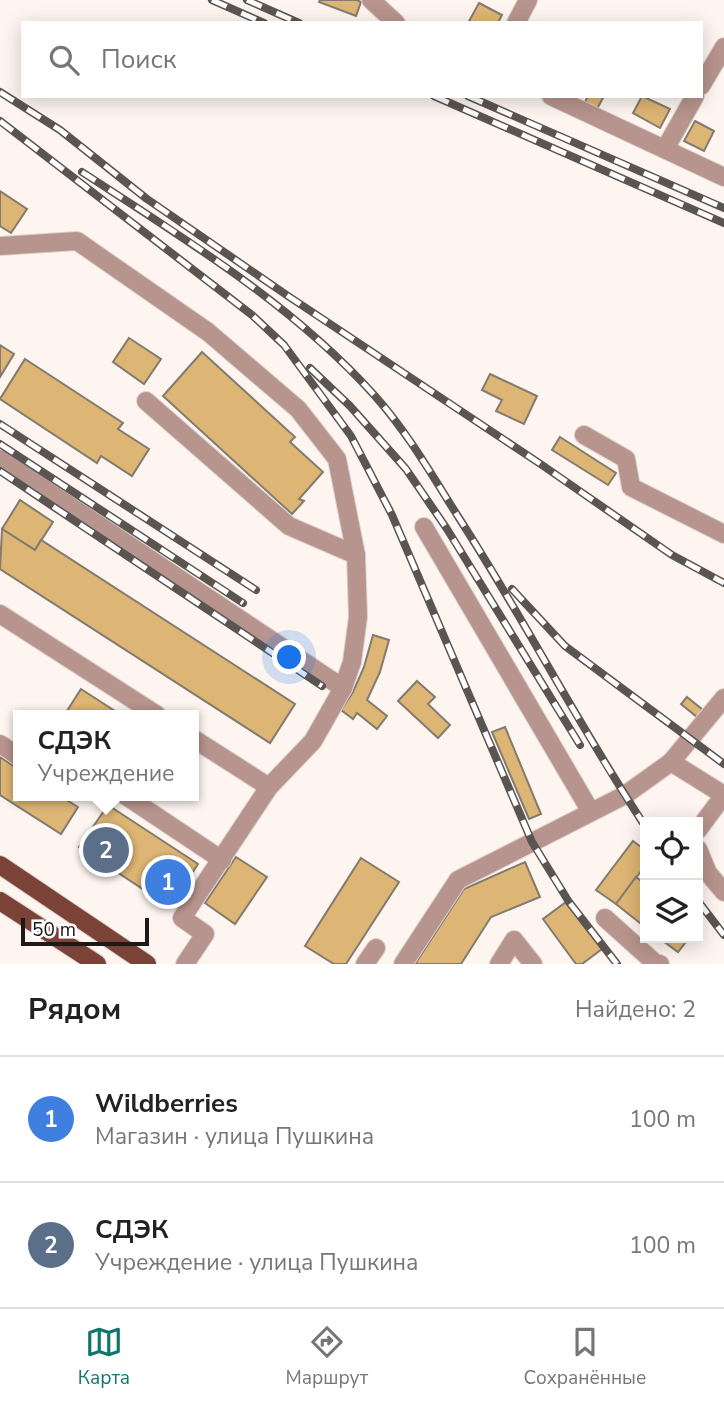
<!DOCTYPE html>
<html lang="ru">
<head>
<meta charset="utf-8">
<style>
  body { margin:0; font-family:"Nunito Sans",sans-serif; background:#f6f6f6; color:#222 }
  .controls { position:absolute; right:21px; bottom:21px; display:grid; overflow:hidden; border-radius:0px; box-shadow:0 4px 18px #0003 }
  .controls button { width:63px; height:63px; display:grid; place-items:center; padding:0; border:0; border-bottom:2px solid #e0e0e0; background:#fff; color:#222; font:35px sans-serif }
  .scale { position:absolute; left:21px; bottom:18px; width:128px; box-sizing:border-box; padding-left:7px; border:4px solid #1e1916; border-top:0; font-size:19px; line-height:24px; white-space:nowrap; color:#1e1916; -webkit-text-stroke:5px #fff; paint-order:stroke }
  .you { position:absolute; left:290px; top:658px; width:24px; height:24px; margin:-18px; border:5px solid #fff; border-radius:50%; background:#1a73e8; box-shadow:0 0 0 10px #1a73e833 }
  .badge { display:grid; place-items:center; width:46px; height:46px; border-radius:50%; background:#0f766e; color:#fff; font-size:23px; font-weight:700 }
  .pin { position:absolute; translate:-50% -50%; border:4px solid #fff; box-shadow:0 2px 7px #0006 }
  .popup { position:absolute; left:13px; top:710px; width:186px; height:91px; box-sizing:border-box; display:grid; place-content:center; border-radius:0px; background:#fff; filter:drop-shadow(0 2px 5px #0005); font-size:23px; white-space:nowrap; color:#767676 }
  .popup b { font-size:26px; color:#222 }
  .popup::after { content:''; position:absolute; left:50%; top:100%; margin-left:-14px; border:14px solid transparent; border-top-color:#fff }
  .list { margin:0; padding:0; list-style:none }
  h2 { display:flex; justify-content:space-between; align-items:center; height:91px; margin:0; padding:0 28px; font-size:30px }
  h2 small { font-size:23px; font-weight:400; color:#767676 }
  .list li { display:grid; grid-template-columns:46px 1fr auto; gap:21px; align-items:center; box-sizing:border-box; height:126px; padding:0 28px; border-top:2px solid #e0e0e0 }
  .list b { display:block; font-size:26px; white-space:nowrap }
  .list p { margin:0; font-size:23px; white-space:nowrap; color:#767676 }
  .list em { font-size:23px; font-style:normal; color:#767676 }
  .icon { flex:none; width:38px; height:38px; fill:none; stroke:currentColor; stroke-width:2; stroke-linecap:round; stroke-linejoin:round }
  .map { position:relative; flex:none; width:724px; height:964px; overflow:hidden }
  .search { position:absolute; background:#fff; box-shadow:0 4px 18px #0003; left:21px; right:21px; top:21px; height:77px; display:flex; align-items:center; gap:18px; box-sizing:border-box; padding:0 24px; border-radius:0px; color:#767676; font-size:26px }
  .sheet { height:343px; background:#fff }
  nav { display:flex; justify-content:space-around; align-items:center; box-sizing:border-box; height:98px; border-top:2px solid #e0e0e0; background:#fff; font-size:19px; color:#767676 }
  nav a { display:grid; justify-items:center; gap:4px }
  nav .on { color:#0f766e }
  .map>svg:first-child { display:block }
</style>
</head>
<body>
<div class="map">
<svg width="724" height="964" viewBox="0 0 724 964">
  <rect width="100%" height="100%" fill="#fef5f0"/>
  <g fill="#ddb574" stroke="#837b6f" stroke-width="2">
    <path d="M320,0h37l4,2 -5,14 -37,-14z"/>
    <path d="M479,3l23,12 -4,8h-30z"/>
    <path d="M588,96h16l-7,13 -12,-7z"/>
    <path d="M642,96l28,13 -10,19 -27,-15z"/>
    <path d="M695,121l19,10 -10,20 -20,-10z"/>
    <path d="M0,191l27,18 -16,24 -11,-7z"/>
    <path d="M129,338l32,21 -17,25 -31,-22z"/>
    <path d="M0,345l14,9 -14,23z"/>
    <path d="M202,352l93,85 -5,5 33,30 -24,27 5,2 -12,13 -129,-118z"/>
    <path d="M25,359l98,64 -5,6 31,20 -17,27 -31,-20 -4,7 -97,-64z"/>
    <path d="M490,374l47,22 -13,28 -28,-13 6,-11 -20,-10z"/>
    <path d="M560,437l56,36 -8,12 -56,-35z"/>
    <path d="M20,500l33,22 -18,28 -33,-21z"/>
    <path d="M2,529l33,21 6,-10 254,164 -25,39 -270,-174z"/>
    <path d="M373,635l16,5 -9,32 -13,28 20,16 -10,13 -20,-16 -4,6 -12,-9 12,-18 11,-25z"/>
    <path d="M417,681l18,16 -7,7 22,21 -12,13 -40,-37z"/>
    <path d="M81,689l40,26 -56,-1z"/>
    <path d="M687,697l16,13 -6,7 -16,-13z"/>
    <path d="M505,727l36,87 -12,5 -37,-87z"/>
    <path d="M0,757l18,12v27h42l18,11 -17,27 -61,-39z"/>
    <path d="M108,805l90,59 -28,43 -91,-60z"/>
    <path d="M633,841l12,9v16l-29,38 -20,-14z"/>
    <path d="M236,857l31,20 -32,47 -30,-21z"/>
    <path d="M361,858l38,24 -53,82h-12l-29,-18z"/>
    <path d="M525,862l15,35 -49,20 -30,47h-46l49,-75z"/>
    <path d="M636,877l9,7v43l-29,-23z"/>
    <path d="M566,902l36,47 -20,15h-6l-33,-45z"/>
    <path d="M659,938h30l-11,14z"/>
  </g>
  <g fill="none" stroke-linecap="round" stroke-linejoin="round">
    <g stroke="#dad2cd" stroke-width="20">
      <g id="minor">
        <path d="M371,0l25,23"/>
        <path d="M516,23l12,-23"/>
        <path d="M701,86l23,-39"/>
        <path d="M551,96l173,81"/>
        <path d="M665,149l30,-53"/>
        <path d="M0,246l77,-5 131,91 90,77 39,50 19,96 2,62 -6,45 -9,26 -30,53 -44,46 -87,131 23,16 -20,30"/>
        <path d="M146,401l143,125 67,29"/>
        <path d="M584,435l42,24 5,28 93,47"/>
        <path d="M0,459l343,229"/>
        <path d="M424,527l167,285"/>
        <path d="M0,614l157,101"/>
        <path d="M194,739l75,48"/>
        <path d="M0,744l18,12"/>
        <path d="M671,762l53,-64"/>
        <path d="M126,796l96,64"/>
        <path d="M698,830l26,-35"/>
        <path d="M698,849l10,24 16,19"/>
        <path d="M605,918l50,45 5,1"/>
        <path d="M365,964l11,-16"/>
        <path d="M403,964l55,-84 167,-85 46,-33 53,33"/>
        <path d="M499,964l15,-24 19,24"/>
      </g>
    </g>
    <g stroke="#dad2cd" stroke-width="20">
      <g id="major">
        <path d="M0,865l147,99"/>
        <path d="M0,901l97,63"/>
      </g>
    </g>
    <use href="#minor" stroke="#b7948d" stroke-width="18"/>
    <use href="#major" stroke="#7b4338" stroke-width="18"/>
    <g stroke="#5b5551" stroke-width="8">
      <g id="rail">
        <path d="M212,0l52,23"/>
        <path d="M247,0l52,23"/>
        <path d="M0,92l60,38 87,69 141,97 254,169 130,90 52,28"/>
        <path d="M434,96l290,127"/>
        <path d="M468,96l256,112"/>
        <path d="M0,121l252,194 32,30 67,91 41,79 140,327 37,60 48,62"/>
        <path d="M82,172c103,67 210,132 293,224 33,37 58,81 84,122 65,101 120,208 186,308"/>
        <path d="M310,368l40,38 56,63 41,60 133,216"/>
        <path d="M0,424l256,166"/>
        <path d="M0,444l243,159"/>
        <path d="M0,471l322,215"/>
        <path d="M512,589l53,57 159,118"/>
        <path d="M698,901l26,34"/>
      </g>
    </g>
    <use href="#rail" stroke="#fff" stroke-width="5" stroke-dasharray="16" stroke-linecap="butt"/>
  </g>
</svg>
<div class="controls">
<button><svg class="icon" aria-label="locate" viewBox="0 0 24 24"><circle cx="12" cy="12" r="6"/><path d="M12 2v4M12 18v4M2 12h4M18 12h4"/></svg></button>
<button><svg class="icon" aria-label="layers" viewBox="0 0 24 24"><path d="M12 4l9 5-9 5-9-5zM3 14l9 5 9-5"/></svg></button>
</div>
<div class="scale">50 m</div>
<div class="you"></div>
<div class="pin badge" style="left:168px;top:882px;background:#3f7fe0">1</div>
<div class="pin badge" style="left:106px;top:850px;background:#5c6f8a">2</div>
<div class="popup"><b>СДЭК</b>Учреждение</div>
<div class="search"><svg class="icon" aria-label="search" viewBox="0 0 24 24"><circle cx="10" cy="10" r="6"/><path d="M15 15l6 6"/></svg>Поиск</div>
</div>
<section class="sheet">
<h2>Рядом<small>Найдено: 2</small></h2>
<ul class="list">
<li><span class="badge" style="background:#3f7fe0">1</span><div><b>Wildberries</b><p>Магазин · улица Пушкина</p></div><em>100 m</em></li>
<li><span class="badge" style="background:#5c6f8a">2</span><div><b>СДЭК</b><p>Учреждение · улица Пушкина</p></div><em>100 m</em></li>
</ul>
</section>
<nav>
<a class="on"><svg class="icon" aria-label="map" viewBox="0 0 24 24"><path d="M3 6l6-2 6 2 6-2v14l-6 2-6-2-6 2zM9 4v14M15 6v14"/></svg>Карта</a>
<a><svg class="icon" aria-label="directions" viewBox="0 0 24 24"><path d="M12 3l9 9-9 9-9-9zM9 14v-3h6M13 9l2 2-2 2"/></svg>Маршрут</a>
<a><svg class="icon" aria-label="saved" viewBox="0 0 24 24"><path d="M7 4h10v16l-5-4-5 4z"/></svg>Сохранённые</a>
</nav>
</body>
</html>
